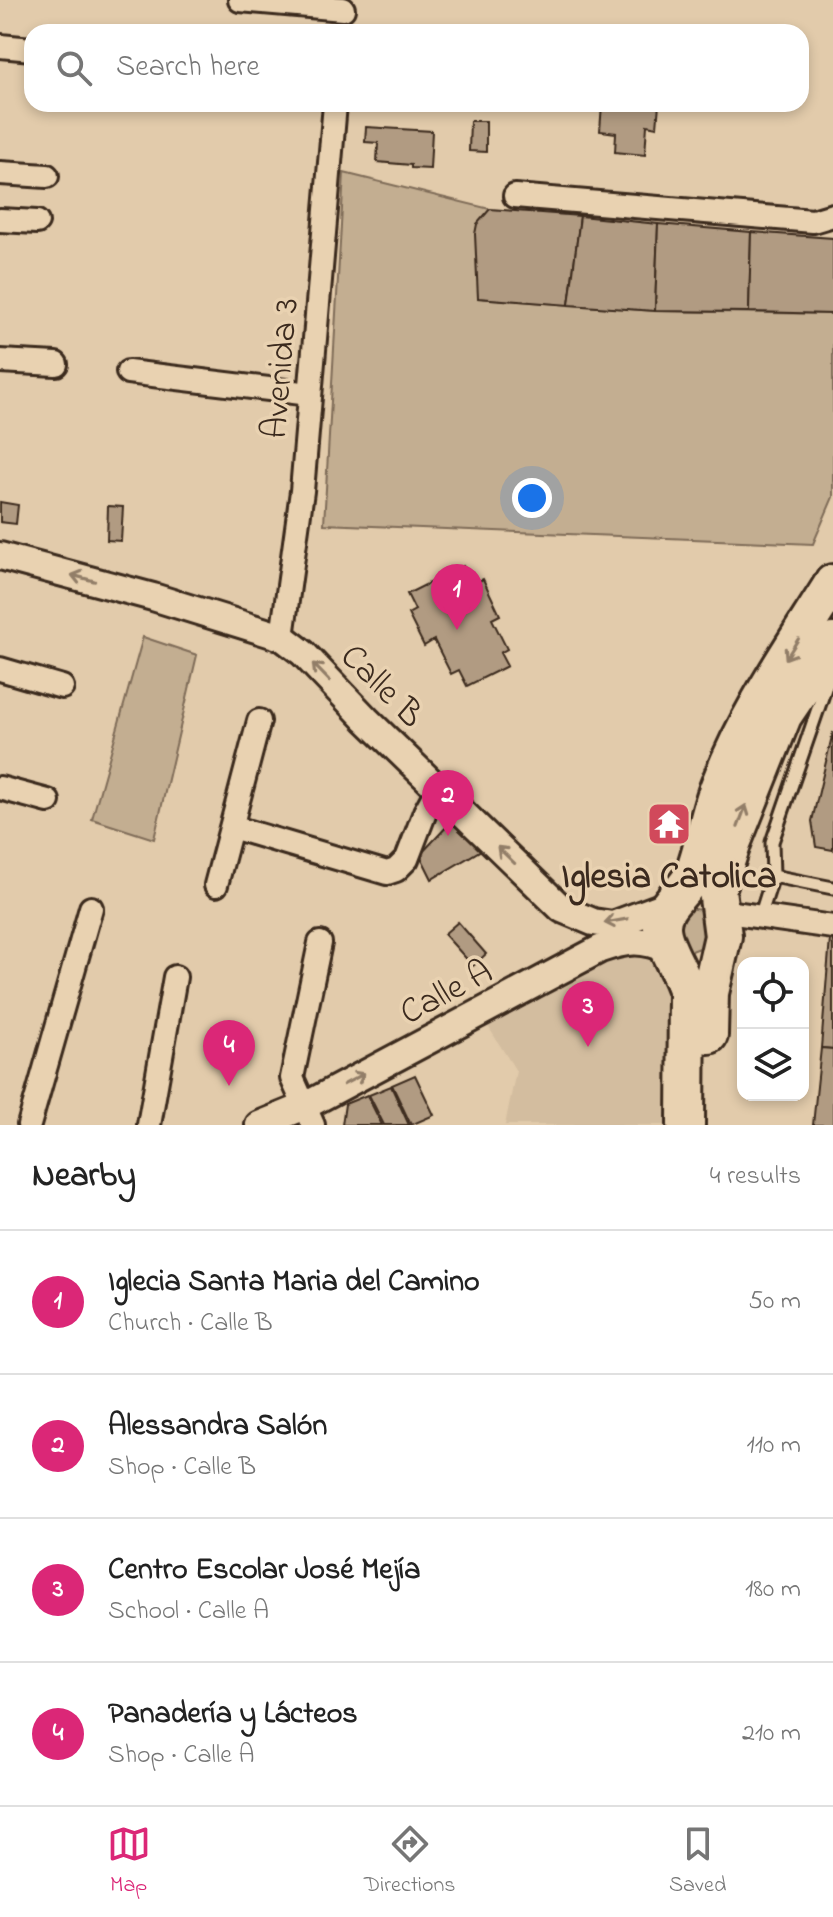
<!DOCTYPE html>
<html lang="en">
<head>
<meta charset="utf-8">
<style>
  body { margin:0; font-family:"Indie Flower",sans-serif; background:#f2f2f2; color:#222 }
  .controls { position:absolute; right:24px; bottom:24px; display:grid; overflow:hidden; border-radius:16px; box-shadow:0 4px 12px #0003 }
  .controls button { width:72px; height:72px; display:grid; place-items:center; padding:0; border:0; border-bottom:2px solid #e0e0e0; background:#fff; color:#222; font:40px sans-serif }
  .you { position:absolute; left:532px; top:498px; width:28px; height:28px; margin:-20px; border:6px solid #fff; border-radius:50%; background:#1a73e8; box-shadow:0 0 0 12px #1a73e833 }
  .badge { display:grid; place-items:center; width:52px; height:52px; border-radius:50%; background:#db2777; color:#fff; font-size:26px; font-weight:700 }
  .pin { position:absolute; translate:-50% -66px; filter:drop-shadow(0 2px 4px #0008) }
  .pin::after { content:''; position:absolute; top:42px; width:28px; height:24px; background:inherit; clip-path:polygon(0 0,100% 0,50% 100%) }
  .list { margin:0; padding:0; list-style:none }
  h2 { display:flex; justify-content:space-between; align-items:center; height:104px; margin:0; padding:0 32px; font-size:34px }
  h2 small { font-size:26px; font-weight:400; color:#767676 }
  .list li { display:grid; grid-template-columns:52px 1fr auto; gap:24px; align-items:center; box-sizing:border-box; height:144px; padding:0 32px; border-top:2px solid #e0e0e0 }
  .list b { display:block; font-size:30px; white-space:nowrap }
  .list p { margin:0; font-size:26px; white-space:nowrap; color:#767676 }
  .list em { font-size:26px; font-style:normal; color:#767676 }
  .icon { flex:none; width:44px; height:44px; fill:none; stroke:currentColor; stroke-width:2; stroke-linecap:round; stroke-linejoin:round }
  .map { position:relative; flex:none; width:833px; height:1125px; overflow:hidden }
  .search { position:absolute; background:#fff; box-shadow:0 4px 12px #0003; left:24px; right:24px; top:24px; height:88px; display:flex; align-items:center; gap:20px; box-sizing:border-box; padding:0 28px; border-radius:24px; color:#767676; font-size:30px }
  .sheet { height:680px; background:#fff }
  nav { display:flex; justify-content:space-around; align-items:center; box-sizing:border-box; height:112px; border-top:2px solid #e0e0e0; background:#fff; font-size:22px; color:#767676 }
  nav a { display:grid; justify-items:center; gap:4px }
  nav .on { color:#db2777 }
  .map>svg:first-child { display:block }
</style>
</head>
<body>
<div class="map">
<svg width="833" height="1125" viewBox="0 0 833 1125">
  <rect width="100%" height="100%" fill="#e2cbab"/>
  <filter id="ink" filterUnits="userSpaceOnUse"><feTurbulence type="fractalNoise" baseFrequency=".0125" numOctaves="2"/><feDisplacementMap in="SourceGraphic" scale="16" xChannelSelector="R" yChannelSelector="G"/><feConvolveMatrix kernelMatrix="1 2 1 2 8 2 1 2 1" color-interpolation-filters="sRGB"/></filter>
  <g filter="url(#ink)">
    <path fill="#d3bd9f" d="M658,950l19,32 -3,143h-169l11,-54 -30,-48 114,-59 36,-12z"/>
    <g fill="#c3ae91" stroke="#7f6c58" stroke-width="2">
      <path d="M344,173l146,36 -12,15 1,74 176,13 178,3v183l-20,47 -489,-20z"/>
      <path d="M143,637l54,18 -43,184 -62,-20z"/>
      <path d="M688,908l13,2 6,5 -2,31 -13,5 -7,-1 -14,-29z"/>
    </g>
    <g fill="#b19b82" stroke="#3b2a1e" stroke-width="2">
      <path d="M602,104h57l-2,23 -10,-2 -2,30 -30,-3 1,-19 -16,-2z"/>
      <path d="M470,121h16v31l-17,-1z"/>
      <path d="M366,127l66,4 -2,38 -19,-1v-3l-34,-3 1,-19 -13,-1z"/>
      <path d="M490,209l90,7 -11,89 -91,-7 -3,-64 2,-10z"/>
      <path d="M580,216l78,8 -3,87 -86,-6z"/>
      <path d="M658,224l93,8 -2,80 -94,-1z"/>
      <path d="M751,232l82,6v76l-84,-2z"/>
      <path d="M0,502l18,3 -2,19 -16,-2z"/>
      <path d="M108,506l15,1 -2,34 -14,-1z"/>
      <path d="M463,566l9,18 11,-5 17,36 -8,4 15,30 -7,4 7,13 -40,20 -8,-16 -8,4 -17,-34 -10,6 -16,-32 7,-4 -8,-16z"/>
      <path d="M833,732v118l-17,-3 -4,-26z"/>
      <path d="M451,822l30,28 -49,29 -12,-24z"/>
      <path d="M458,922l28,32 -13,12 -29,-32z"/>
      <path d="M830,939h3v110l-12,-1z"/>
      <path d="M821,1048l12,1v76h-20z"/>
      <path d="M415,1075l19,40 -23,10 -19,-40z"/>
      <path d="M391,1086l18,39h-25l-15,-30z"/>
      <path d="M367,1095l15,30h-40l3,-21z"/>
    </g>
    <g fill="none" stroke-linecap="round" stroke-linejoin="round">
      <g stroke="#3b2a1e" stroke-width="17">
        <g id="service">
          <path d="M773,876l60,12"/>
          <path d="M760,917l13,-41 -1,-34 58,-168"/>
        </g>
      </g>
      <g stroke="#3b2a1e" stroke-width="28">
        <g id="minor">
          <path d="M240,0l103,9"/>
          <path d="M0,46l32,3"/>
          <path d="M0,173l47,3"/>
          <path d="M515,196l298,25 20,-6"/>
          <path d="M0,220l37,2"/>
          <path d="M0,361l56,3"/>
          <path d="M128,372l182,22"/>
          <path d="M282,637l20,-146 33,-387"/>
          <path d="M0,669l62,18"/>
          <path d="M0,788l48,13"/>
          <path d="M232,827l155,46 9,-3 11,-11 18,-47 13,-24"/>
          <path d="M216,885l43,-164"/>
          <path d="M720,911l113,16"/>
          <path d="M29,1125l62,-217"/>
          <path d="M149,1125l26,-148"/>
          <path d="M313,1125l-21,-47 28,-135"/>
        </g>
      </g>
      <g stroke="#3b2a1e" stroke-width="32">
        <g id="tertiary">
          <path d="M0,556l153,41 129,40 21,16 63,66 196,190 31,13 20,3 56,-21"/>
          <path d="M259,1125l44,-18 297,-158c28,-9 41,-11 68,1"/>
        </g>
      </g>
      <g stroke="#3b2a1e" stroke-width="42">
        <g id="trunk">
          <path d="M709,1035l1,-42 13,-57 -6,-46 16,-49 50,-125 50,-74"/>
          <path d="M686,1125l1,-132c-5,-22 -26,-48 -25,-68 1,-22 23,-32 31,-51 11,-28 15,-60 26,-88 28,-73 73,-137 114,-203"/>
        </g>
      </g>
      <use href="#service" stroke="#e9d2b1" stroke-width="11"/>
      <use href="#minor" stroke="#e9d2b1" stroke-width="22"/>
      <use href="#tertiary" stroke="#e9d2b1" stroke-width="26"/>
      <use href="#trunk" stroke="#e9d2b1" stroke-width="36"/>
    </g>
    <defs><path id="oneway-shaft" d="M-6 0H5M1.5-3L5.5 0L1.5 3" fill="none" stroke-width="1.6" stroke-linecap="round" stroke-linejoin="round" transform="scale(2)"/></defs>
    <g stroke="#927e68">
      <use href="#oneway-shaft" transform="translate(83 578) rotate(-165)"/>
      <use href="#oneway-shaft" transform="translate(792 649) rotate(122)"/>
      <use href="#oneway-shaft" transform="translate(321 672) rotate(-134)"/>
      <use href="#oneway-shaft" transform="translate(742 816) rotate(-70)"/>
      <use href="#oneway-shaft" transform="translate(506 855) rotate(-136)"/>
      <use href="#oneway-shaft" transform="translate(616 921) rotate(170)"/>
      <use href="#oneway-shaft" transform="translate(354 1079) rotate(-28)"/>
    </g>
  </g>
  <defs>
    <g id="temple-square" transform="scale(2.3)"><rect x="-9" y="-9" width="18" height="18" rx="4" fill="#d1495b" stroke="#e9d2b1"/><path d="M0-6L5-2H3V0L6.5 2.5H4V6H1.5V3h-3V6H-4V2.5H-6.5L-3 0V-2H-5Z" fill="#fff"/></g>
  </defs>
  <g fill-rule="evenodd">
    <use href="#temple-square" x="669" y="824"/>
  </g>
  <g text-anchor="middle" stroke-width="7" stroke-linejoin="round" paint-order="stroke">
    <g font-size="36" fill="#3b2a1e" stroke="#e9d2b1">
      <text transform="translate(278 368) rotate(-85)" y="13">Avenida 3</text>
      <text transform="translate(384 684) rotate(45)" y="13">Calle B</text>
      <text transform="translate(445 990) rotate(-28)" y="13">Calle A</text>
    </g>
    <g font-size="36" font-weight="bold" fill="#3b2a1e" stroke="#e9d2b1">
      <text x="669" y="887">Iglesia Catolica</text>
    </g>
  </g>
</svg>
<div class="controls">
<button><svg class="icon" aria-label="locate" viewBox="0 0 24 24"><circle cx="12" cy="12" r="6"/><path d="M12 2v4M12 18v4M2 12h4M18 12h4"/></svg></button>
<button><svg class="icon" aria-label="layers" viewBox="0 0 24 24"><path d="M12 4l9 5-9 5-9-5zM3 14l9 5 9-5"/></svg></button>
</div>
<div class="you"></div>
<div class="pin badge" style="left:457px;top:630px">1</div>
<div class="pin badge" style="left:448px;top:836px">2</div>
<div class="pin badge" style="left:588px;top:1047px">3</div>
<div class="pin badge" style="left:229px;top:1086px">4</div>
<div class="search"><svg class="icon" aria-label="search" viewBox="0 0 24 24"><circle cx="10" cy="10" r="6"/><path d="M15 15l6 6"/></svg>Search here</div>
</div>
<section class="sheet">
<h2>Nearby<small>4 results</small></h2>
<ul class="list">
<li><span class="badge">1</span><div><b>Iglecia Santa Maria del Camino</b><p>Church · Calle B</p></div><em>50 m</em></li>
<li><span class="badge">2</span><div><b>Alessandra Salón</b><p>Shop · Calle B</p></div><em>110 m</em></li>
<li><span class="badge">3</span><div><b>Centro Escolar José Mejía</b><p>School · Calle A</p></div><em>180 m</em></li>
<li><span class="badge">4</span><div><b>Panadería y Lácteos</b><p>Shop · Calle A</p></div><em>210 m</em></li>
</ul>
</section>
<nav>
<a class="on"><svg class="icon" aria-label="map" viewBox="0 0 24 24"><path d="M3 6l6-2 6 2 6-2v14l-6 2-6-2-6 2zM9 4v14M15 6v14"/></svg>Map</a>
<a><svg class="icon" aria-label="directions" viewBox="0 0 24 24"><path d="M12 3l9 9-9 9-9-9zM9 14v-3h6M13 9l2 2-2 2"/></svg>Directions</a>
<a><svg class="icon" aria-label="saved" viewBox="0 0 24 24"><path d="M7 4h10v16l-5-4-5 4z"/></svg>Saved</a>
</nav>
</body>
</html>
